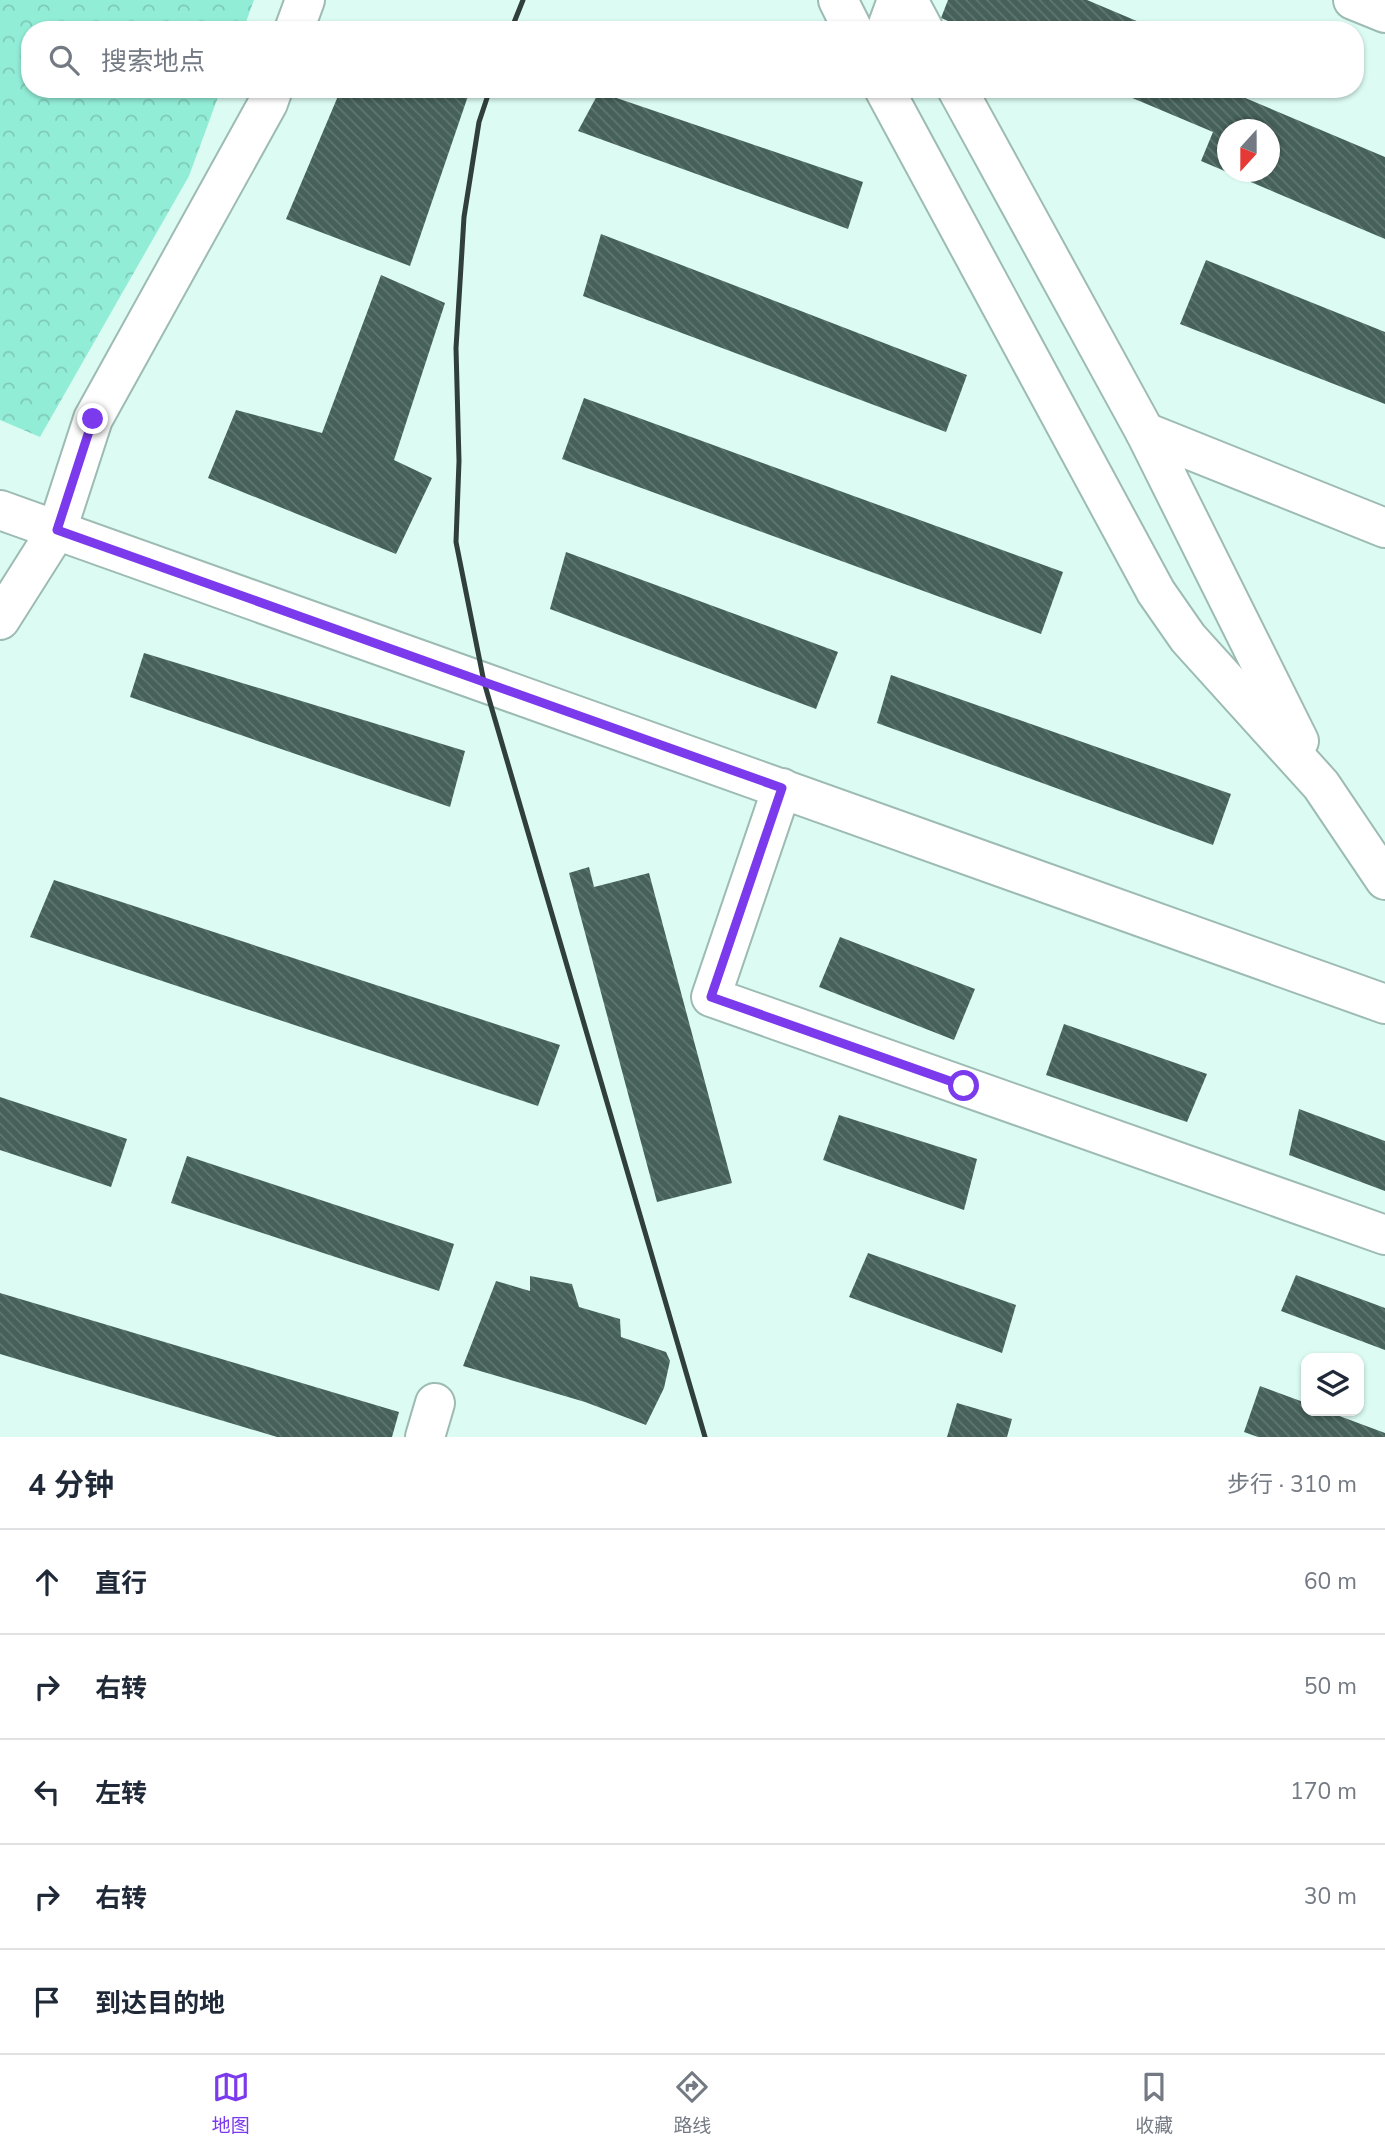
<!DOCTYPE html>
<html lang="zh">
<head>
<meta charset="utf-8">
<style>
  body { margin:0; font-family:"Nunito Sans","Noto Sans SC",sans-serif; background:#f2f2f3; color:#1f2937 }
  .controls { position:absolute; right:21px; bottom:21px; display:grid; overflow:hidden; border-radius:14px; box-shadow:0 2px 5px #0004 }
  .controls button { width:63px; height:63px; display:grid; place-items:center; padding:0; border:0; border-bottom:2px solid #e0e1e3; background:#fff; color:#1f2937; font:35px sans-serif }
  .compass { position:absolute; left:1217px; top:119px; width:63px; height:63px; border-radius:50%; background:#fff; box-shadow:0 2px 5px #0004; rotate:201deg }
  .stop { position:absolute; width:21px; height:21px; margin:-16px; border:5px solid #7c3aed; border-radius:50%; background:#fff }
  .stop.end { background:#7c3aed; border-color:#fff; box-shadow:0 2px 7px #0008 }
  .list { margin:0; padding:0; list-style:none }
  h2 { display:flex; justify-content:space-between; align-items:center; height:91px; margin:0; padding:0 28px; font-size:30px }
  h2 small { font-size:23px; font-weight:400; color:#747a83 }
  .list li { display:grid; grid-template-columns:46px 1fr auto; gap:21px; align-items:center; box-sizing:border-box; height:105px; padding:0 28px; border-top:2px solid #e0e1e3 }
  .list b { display:block; font-size:26px; white-space:nowrap }
  .list em { font-size:23px; font-style:normal; color:#747a83 }
  .icon { flex:none; width:38px; height:38px; fill:none; stroke:currentColor; stroke-width:2; stroke-linecap:round; stroke-linejoin:round }
  .map { position:relative; flex:none; width:1385px; height:1437px; overflow:hidden }
  .search { position:absolute; background:#fff; box-shadow:0 2px 5px #0004; left:21px; right:21px; top:21px; height:77px; display:flex; align-items:center; gap:18px; box-sizing:border-box; padding:0 24px; border-radius:28px; color:#747a83; font-size:26px }
  .sheet { height:616px; background:#fff }
  nav { display:flex; justify-content:space-around; align-items:center; box-sizing:border-box; height:98px; border-top:2px solid #e0e1e3; background:#fff; font-size:19px; color:#747a83 }
  nav a { display:grid; justify-items:center; gap:4px }
  nav .on { color:#7c3aed }
  .map>svg:first-child { display:block }
</style>
</head>
<body>
<div class="map">
<svg width="1385" height="1437" viewBox="0 0 1385 1437">
  <defs>
    <pattern id="park-crowns" width="20" height="18" patternUnits="userSpaceOnUse" patternTransform="scale(1.75)"><rect width="20" height="18" fill="#92edd7"/><path d="M2 6a3 3 0 1 1 6 0M12 15a3 3 0 1 1 6 0" fill="none" stroke="#7dcab8"/></pattern>
    <pattern id="building-back-hatch" width="6" height="6" patternUnits="userSpaceOnUse" patternTransform="scale(1.75)"><rect width="6" height="6" fill="#456159"/><path d="M-1 5l2 2M0 0l6 6M5-1l2 2" fill="none" stroke="#617771"/></pattern>
  </defs>
  <rect width="100%" height="100%" fill="#dcfcf3"/>
  <path fill="url(#park-crowns)" d="M0,0h254l-11,30h-213v59h191l-32,87 -149,261 -40,-17z"/>
  <g fill="url(#building-back-hatch)" fill-rule="evenodd">
    <path d="M948,0h139l71,30h-189l-28,-12z"/>
    <path d="M341,89h109l18,7 -58,170 -124,-47z"/>
    <path d="M1111,89h113l161,68v82l-184,-78 12,-29zM1228,130h42v42h-42z"/>
    <path d="M599,92l264,90 -15,47 -270,-98z"/>
    <path d="M601,234l366,141 -21,57 -363,-136z"/>
    <path d="M1206,260l179,72v72l-205,-80z"/>
    <path d="M381,275l64,28 -51,157 38,18 -36,76 -188,-76 28,-68 86,23z"/>
    <path d="M584,398l479,174 -22,62 -479,-175z"/>
    <path d="M566,552l272,100 -22,57 -266,-100z"/>
    <path d="M144,653l321,98 -15,56 -320,-110z"/>
    <path d="M891,675l340,119 -18,51 -336,-122z"/>
    <path d="M589,867l5,20 55,-14 83,310 -75,19 -88,-329z"/>
    <path d="M54,880l506,165 -22,61 -508,-169z"/>
    <path d="M840,937l135,52 -21,51 -135,-53z"/>
    <path d="M1064,1024l143,50 -20,48 -141,-47z"/>
    <path d="M0,1097l127,42 -16,48 -111,-37z"/>
    <path d="M1299,1109l86,32v50l-96,-36z"/>
    <path d="M839,1115l138,44 -13,51 -141,-50z"/>
    <path d="M187,1156l267,88 -15,47 -268,-88z"/>
    <path d="M868,1253l148,52 -14,48 -153,-56z"/>
    <path d="M1296,1275l89,33v42l-104,-39z"/>
    <path d="M530,1276l42,8 7,23 41,12 1,18 45,15 4,9 -6,27 -18,37 -61,-23 -122,-36 33,-85 34,10z"/>
    <path d="M0,1293l399,119 -7,25h-115l-277,-83z"/>
    <path d="M1260,1386l46,17v8h20l59,22v4h-127l-14,-5z"/>
    <path d="M957,1403l55,16 -5,18h-60z"/>
  </g>
  <g fill="none" stroke-linecap="round" stroke-linejoin="round">
    <g stroke="#9dbbb3" stroke-width="42">
      <g id="minor">
        <path d="M838,0l15,30"/>
        <path d="M908,0l16,30"/>
        <path d="M1353,0l32,13"/>
        <path d="M294,30l11,-30"/>
        <path d="M886,30l11,-30"/>
        <path d="M884,89l272,503 32,46 133,147 64,95"/>
        <path d="M957,89l188,343"/>
        <path d="M0,510l1385,494"/>
        <path d="M0,620l57,-90 36,-111 175,-316 5,-14"/>
        <path d="M1299,741l-154,-309 240,96"/>
        <path d="M782,788l-71,209 674,238"/>
        <path d="M425,1437l10,-34"/>
      </g>
    </g>
    <use href="#minor" stroke="#fff" stroke-width="38"/>
    <g stroke="#303f3b" stroke-width="5">
      <path d="M511,30l12,-30"/>
      <path d="M490,89l-11,33 -15,95 -8,131 3,113 -3,81 28,140 221,755"/>
    </g>
  </g>
  <g fill="none" stroke-linecap="round" stroke-linejoin="round">
    <path stroke="#7c3aed" stroke-width="9" d="M93,419l-36,111 725,258 -71,209 253,89"/>
  </g>
</svg>
<div class="controls">
<button><svg class="icon" aria-label="layers" viewBox="0 0 24 24"><path d="M12 4l9 5-9 5-9-5zM3 14l9 5 9-5"/></svg></button>
</div>
<svg class="compass" viewBox="-18 -18 36 36"><path d="M0-13l5 13h-10z" fill="#e53935"/><path d="M0 13l5-13h-10z" fill="#747a83"/></svg>
<div class="stop" style="left:964px;top:1086px"></div>
<div class="stop end" style="left:93px;top:419px"></div>
<div class="search"><svg class="icon" aria-label="search" viewBox="0 0 24 24"><circle cx="10" cy="10" r="6"/><path d="M15 15l6 6"/></svg>搜索地点</div>
</div>
<section class="sheet">
<h2>4 分钟<small>步行 · 310 m</small></h2>
<ul class="list">
<li><svg class="icon" aria-label="ahead" viewBox="0 0 24 24"><path d="M12 20V5M6 11l6-6 6 6"/></svg><div><b>直行</b></div><em>60 m</em></li>
<li><svg class="icon" aria-label="right" viewBox="0 0 24 24"><path d="M7 20v-9h11M14 6l5 5-5 5"/></svg><div><b>右转</b></div><em>50 m</em></li>
<li><svg class="icon" aria-label="left" viewBox="0 0 24 24"><path d="M17 20v-9H6M10 6l-5 5 5 5"/></svg><div><b>左转</b></div><em>170 m</em></li>
<li><svg class="icon" aria-label="right" viewBox="0 0 24 24"><path d="M7 20v-9h11M14 6l5 5-5 5"/></svg><div><b>右转</b></div><em>30 m</em></li>
<li><svg class="icon" aria-label="arrive" viewBox="0 0 24 24"><path d="M6 21V4h12l-3 4 3 4H6"/></svg><div><b>到达目的地</b></div></li>
</ul>
</section>
<nav>
<a class="on"><svg class="icon" aria-label="map" viewBox="0 0 24 24"><path d="M3 6l6-2 6 2 6-2v14l-6 2-6-2-6 2zM9 4v14M15 6v14"/></svg>地图</a>
<a><svg class="icon" aria-label="directions" viewBox="0 0 24 24"><path d="M12 3l9 9-9 9-9-9zM9 14v-3h6M13 9l2 2-2 2"/></svg>路线</a>
<a><svg class="icon" aria-label="saved" viewBox="0 0 24 24"><path d="M7 4h10v16l-5-4-5 4z"/></svg>收藏</a>
</nav>
</body>
</html>
